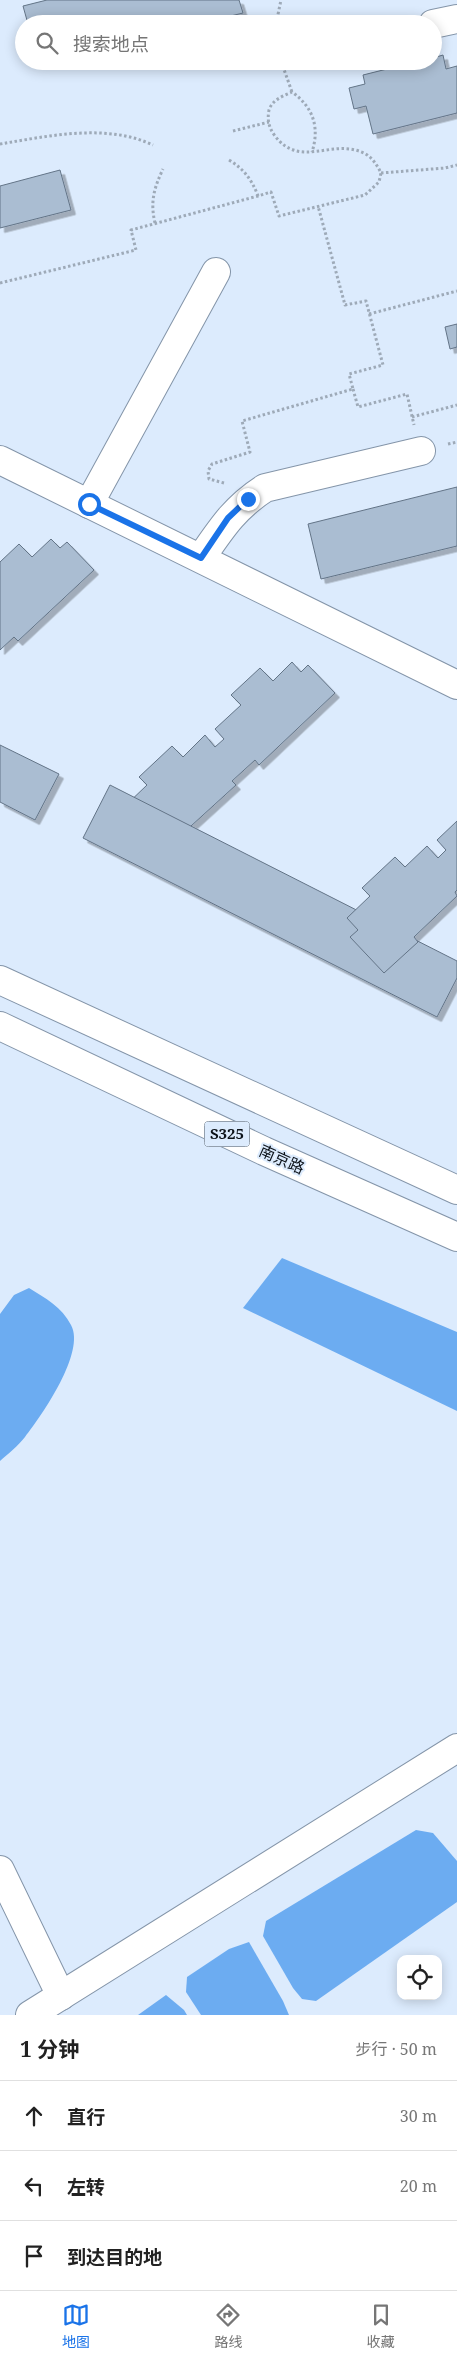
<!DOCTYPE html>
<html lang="zh">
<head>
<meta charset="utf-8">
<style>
  body { margin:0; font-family:"Noto Serif","Noto Sans SC",serif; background:#f6f6f6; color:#222 }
  .controls { position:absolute; right:15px; bottom:15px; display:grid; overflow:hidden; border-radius:10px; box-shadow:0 2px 12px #0003 }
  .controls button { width:45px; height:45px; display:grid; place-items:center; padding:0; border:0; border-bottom:1px solid #e0e0e0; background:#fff; color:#222; font:25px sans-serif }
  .stop { position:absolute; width:15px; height:15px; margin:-11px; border:4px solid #1a73e8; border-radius:50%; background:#fff }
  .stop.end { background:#1a73e8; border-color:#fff; box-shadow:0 1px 5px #0008 }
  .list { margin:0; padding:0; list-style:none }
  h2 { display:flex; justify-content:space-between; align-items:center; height:65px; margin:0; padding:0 20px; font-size:21px }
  h2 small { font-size:16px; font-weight:400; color:#767676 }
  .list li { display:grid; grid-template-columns:32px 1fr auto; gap:15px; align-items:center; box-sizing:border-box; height:70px; padding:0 20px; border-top:1px solid #e0e0e0 }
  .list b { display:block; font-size:19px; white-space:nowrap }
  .list em { font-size:16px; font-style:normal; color:#767676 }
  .icon { flex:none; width:28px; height:28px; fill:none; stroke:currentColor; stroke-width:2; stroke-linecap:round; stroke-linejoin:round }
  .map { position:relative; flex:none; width:457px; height:2015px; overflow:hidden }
  .search { position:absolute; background:#fff; box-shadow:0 2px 12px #0003; left:15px; right:15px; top:15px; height:55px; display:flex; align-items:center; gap:12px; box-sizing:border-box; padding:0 18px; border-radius:28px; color:#767676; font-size:19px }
  .sheet { height:275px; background:#fff }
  nav { display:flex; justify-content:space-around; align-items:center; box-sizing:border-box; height:70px; border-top:1px solid #e0e0e0; background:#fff; font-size:14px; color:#767676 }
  nav a { display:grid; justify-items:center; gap:2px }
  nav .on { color:#1a73e8 }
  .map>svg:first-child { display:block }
</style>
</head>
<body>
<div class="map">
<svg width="457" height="2015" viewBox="0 0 457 2015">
  <defs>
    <filter id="shadow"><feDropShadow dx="4.5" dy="4.5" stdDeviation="0" flood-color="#0004"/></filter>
  </defs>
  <rect width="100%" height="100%" fill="#dcebfd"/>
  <g fill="#6cacf1">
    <path d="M282,1258l175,74v79l-214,-103z"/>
    <path d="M29,1288c16,10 33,19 42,37 15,27 -29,90 -46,112 -7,9 -17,17 -25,24v-147l14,-19z"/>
    <path d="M416,1830l17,3 24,28v41l-141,99 -14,-2 -9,-11 -30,-52 3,-15z"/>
    <path d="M249,1942l34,59 6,14h-88l-15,-23 1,-15 42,-28z"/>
    <path d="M166,1995l18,15 3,5h-49z"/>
  </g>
  <g fill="#aabdd2" stroke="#637487" filter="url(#shadow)">
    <path d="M47,0h192l4,13 -45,11h-170l-5,-18z"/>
    <path d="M443,55l3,14 11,-3v47l-84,21 -7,-28 -12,3 -5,-21 16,-4 -2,-9 56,-14h14v-3z"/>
    <path d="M60,170l11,40 -71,18v-42z"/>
    <path d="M457,324v23l-7,2 -5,-22z"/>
    <path d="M457,487v59l-136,33 -13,-55z"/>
    <path d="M51,539l9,9 7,-6 27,28 -76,71 -4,-4 -14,13v-88l19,-18 13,13z"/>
    <path d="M292,662l9,10 7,-7 27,28 -76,72 -4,-5 -23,21 4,4 -45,41 5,5 -34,32 -34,-37 7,-7 -11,-12 23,-22 -8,-8 33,-31 11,11 22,-22 10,12 9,-8 -9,-10 26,-24 -10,-10 29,-27 13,13z"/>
    <path d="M0,745l59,29 -24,46 -35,-18z"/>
    <path d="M110,785l347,176v17l-20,39 -354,-179z"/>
    <path d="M457,821v69l-2,2 2,4 -43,41 4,5 -34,31 -34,-36 8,-7 -11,-12 23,-22 -8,-8 33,-31 10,10 22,-21 11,12 8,-8 -9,-10z"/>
  </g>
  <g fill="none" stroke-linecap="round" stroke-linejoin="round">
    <g stroke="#8495a9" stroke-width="30">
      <g id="minor">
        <path d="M433,24l24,-5"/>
        <path d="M0,460l457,225"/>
        <path d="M89,504l127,-232"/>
        <path d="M201,558c20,-29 33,-50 64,-70l156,-37"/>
        <path d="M0,1870l61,126"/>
        <path d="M30,2015l427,-267"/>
      </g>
    </g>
    <g stroke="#8495a9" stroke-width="30">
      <g id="major">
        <path d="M0,980l457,210"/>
        <path d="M0,1026l264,125 193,86"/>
      </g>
    </g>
    <g stroke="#9eaab8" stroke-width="3" stroke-dasharray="2.5 2.5" stroke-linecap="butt">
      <path d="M276,24l5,-24"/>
      <path d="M281,61l11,31"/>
      <path d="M233,131l36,-9"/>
      <path d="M0,144c49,-8 106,-21 153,1"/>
      <path d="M229,160c15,9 23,20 29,36"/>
      <path d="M381,173l64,-5 12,-3"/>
      <path d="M155,223c-5,-21 -1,-35 8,-54"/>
      <path d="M0,283l136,-33 -5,-20 127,-34 13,-4 8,24 86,-21 14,-13 2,-9c-4,-8 -9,-16 -17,-20 -32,-15 -64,16 -89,-17 -6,-8 -8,-16 -6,-26 3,-10 14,-14 23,-18 21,15 28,35 20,60"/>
      <path d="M369,314l88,-23"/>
      <path d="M353,389l5,18 49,-13 7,31"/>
      <path d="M412,417l45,-12"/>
      <path d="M448,444l9,-2"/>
      <path d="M224,483l-15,-4 -1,-8 4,-7 38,-12 -8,-31 111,-32 -4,-15 34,-9 -17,-64 -21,4 -27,-99"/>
    </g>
    <use href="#minor" stroke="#fff" stroke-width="28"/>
    <use href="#major" stroke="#fff" stroke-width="28"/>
  </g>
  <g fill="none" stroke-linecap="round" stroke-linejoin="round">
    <path stroke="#1a73e8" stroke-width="6" d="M89,504l112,54 27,-40 20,-19"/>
  </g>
  <g text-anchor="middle" stroke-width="4" stroke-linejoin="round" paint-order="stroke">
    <rect fill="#dcebfd" stroke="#4a535d" stroke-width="1" x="204.5" y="1121.5" width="45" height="25" rx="4"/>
    <g font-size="15" font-weight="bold" fill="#0c1219">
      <text x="227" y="1139">S325</text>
    </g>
    <g font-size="16" fill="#0c1219" stroke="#dcebfd">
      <text transform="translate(282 1159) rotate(24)" y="6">南京路</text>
    </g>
  </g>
</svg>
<div class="controls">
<button><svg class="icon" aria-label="locate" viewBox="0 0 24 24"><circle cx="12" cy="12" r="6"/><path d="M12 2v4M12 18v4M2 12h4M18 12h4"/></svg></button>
</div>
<div class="stop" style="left:89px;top:504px"></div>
<div class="stop end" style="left:248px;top:499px"></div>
<div class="search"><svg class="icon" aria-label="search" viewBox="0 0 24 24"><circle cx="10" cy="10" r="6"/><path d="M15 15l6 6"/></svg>搜索地点</div>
</div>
<section class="sheet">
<h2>1 分钟<small>步行 · 50 m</small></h2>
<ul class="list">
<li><svg class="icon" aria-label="ahead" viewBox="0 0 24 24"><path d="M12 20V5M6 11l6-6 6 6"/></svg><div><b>直行</b></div><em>30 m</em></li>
<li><svg class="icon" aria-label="left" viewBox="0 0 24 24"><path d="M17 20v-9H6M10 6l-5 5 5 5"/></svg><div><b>左转</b></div><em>20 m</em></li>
<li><svg class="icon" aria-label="arrive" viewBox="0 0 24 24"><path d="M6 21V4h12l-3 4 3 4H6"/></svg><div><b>到达目的地</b></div></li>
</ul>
</section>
<nav>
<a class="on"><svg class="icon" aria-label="map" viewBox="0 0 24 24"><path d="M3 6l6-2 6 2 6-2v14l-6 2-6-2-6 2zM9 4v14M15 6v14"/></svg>地图</a>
<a><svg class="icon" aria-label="directions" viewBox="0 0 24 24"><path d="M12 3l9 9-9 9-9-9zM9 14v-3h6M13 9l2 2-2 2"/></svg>路线</a>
<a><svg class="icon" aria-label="saved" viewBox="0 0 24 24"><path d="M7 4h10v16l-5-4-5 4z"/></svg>收藏</a>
</nav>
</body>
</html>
